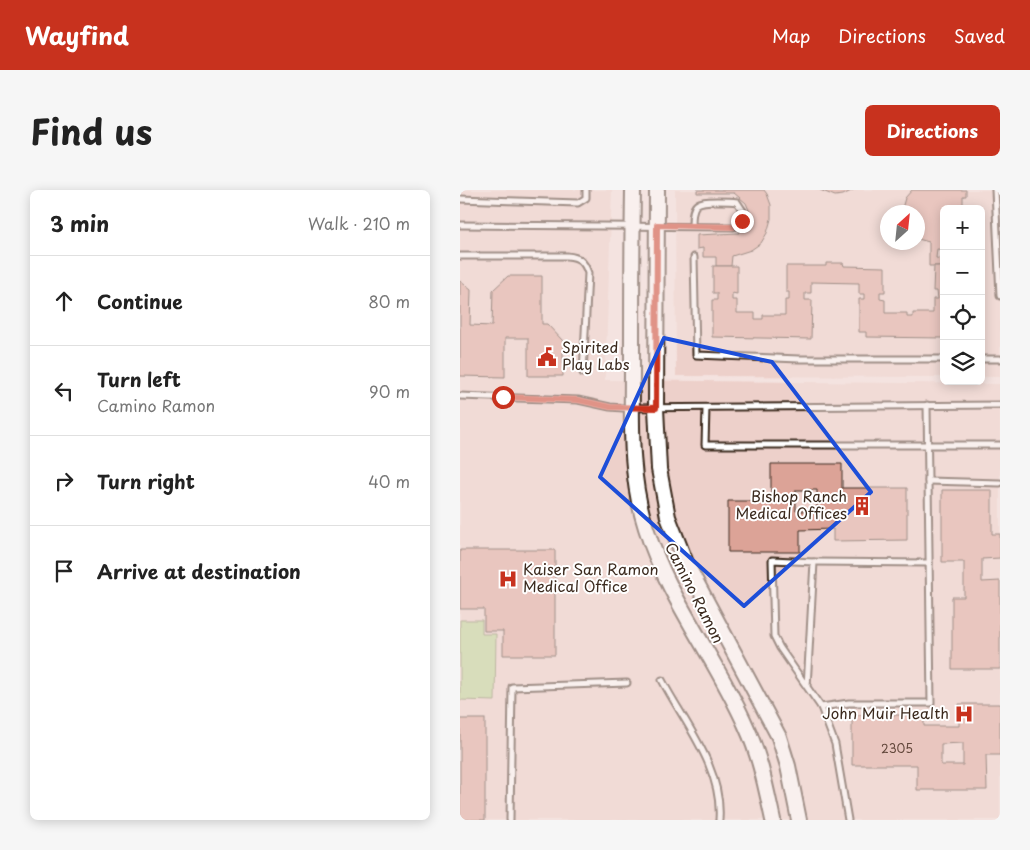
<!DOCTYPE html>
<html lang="en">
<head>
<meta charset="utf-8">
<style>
  body { margin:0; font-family:"Playpen Sans",sans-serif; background:#f6f6f6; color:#222 }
  .controls { position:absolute; right:15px; top:15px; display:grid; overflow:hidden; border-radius:8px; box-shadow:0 2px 12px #0003 }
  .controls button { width:45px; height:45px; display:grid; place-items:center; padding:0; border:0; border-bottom:1px solid #e0e0e0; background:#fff; color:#222; font:25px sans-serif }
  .compass { position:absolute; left:420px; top:15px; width:45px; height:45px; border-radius:50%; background:#fff; box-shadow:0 2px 12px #0003; rotate:27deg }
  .stop { position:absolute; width:15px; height:15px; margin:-11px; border:4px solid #c8321e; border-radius:50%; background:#fff }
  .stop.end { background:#c8321e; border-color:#fff; box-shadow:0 1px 5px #0008 }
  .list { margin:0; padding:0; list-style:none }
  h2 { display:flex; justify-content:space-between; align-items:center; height:65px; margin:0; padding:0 20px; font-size:21px }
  h2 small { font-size:16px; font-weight:400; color:#767676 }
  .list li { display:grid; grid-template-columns:32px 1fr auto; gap:15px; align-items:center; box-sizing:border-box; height:90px; padding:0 20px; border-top:1px solid #e0e0e0 }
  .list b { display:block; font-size:19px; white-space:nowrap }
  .list p { margin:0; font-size:16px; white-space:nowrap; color:#767676 }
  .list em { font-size:16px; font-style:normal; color:#767676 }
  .icon { flex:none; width:28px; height:28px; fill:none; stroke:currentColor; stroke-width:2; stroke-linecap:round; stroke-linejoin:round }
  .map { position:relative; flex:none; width:540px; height:630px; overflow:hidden; border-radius:8px }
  header { display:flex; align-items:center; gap:30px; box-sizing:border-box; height:70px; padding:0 25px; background:#c8321e; color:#fff }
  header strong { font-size:24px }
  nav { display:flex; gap:28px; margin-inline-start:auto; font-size:18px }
  .intro { display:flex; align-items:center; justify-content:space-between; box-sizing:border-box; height:120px; padding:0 30px }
  h1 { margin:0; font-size:35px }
  .button { padding:12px 22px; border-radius:8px; background:#c8321e; color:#fff; font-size:18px; font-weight:700 }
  main { display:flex; gap:30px; padding:0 30px }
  aside { flex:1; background:#fff; border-radius:8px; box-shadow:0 2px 12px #0003 }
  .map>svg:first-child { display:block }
</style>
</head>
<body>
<header>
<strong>Wayfind</strong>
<nav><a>Map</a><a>Directions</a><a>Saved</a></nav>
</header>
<div class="intro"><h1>Find us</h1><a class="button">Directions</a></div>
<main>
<aside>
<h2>3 min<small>Walk · 210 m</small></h2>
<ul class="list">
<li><svg class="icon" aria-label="ahead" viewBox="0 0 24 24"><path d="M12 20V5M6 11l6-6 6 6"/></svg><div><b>Continue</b></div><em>80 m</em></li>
<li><svg class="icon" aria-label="left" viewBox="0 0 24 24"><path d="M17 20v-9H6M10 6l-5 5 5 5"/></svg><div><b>Turn left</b><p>Camino Ramon</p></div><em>90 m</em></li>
<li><svg class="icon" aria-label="right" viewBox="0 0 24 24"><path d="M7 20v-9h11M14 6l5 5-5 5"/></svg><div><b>Turn right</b></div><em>40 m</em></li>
<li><svg class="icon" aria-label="arrive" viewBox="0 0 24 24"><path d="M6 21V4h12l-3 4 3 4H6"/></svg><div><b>Arrive at destination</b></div></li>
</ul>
</aside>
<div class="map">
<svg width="540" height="630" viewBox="0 0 540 630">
  <rect width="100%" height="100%" fill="#f4e3e0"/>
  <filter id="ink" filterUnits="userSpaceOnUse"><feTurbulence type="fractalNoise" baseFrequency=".02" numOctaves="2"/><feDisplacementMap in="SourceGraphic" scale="10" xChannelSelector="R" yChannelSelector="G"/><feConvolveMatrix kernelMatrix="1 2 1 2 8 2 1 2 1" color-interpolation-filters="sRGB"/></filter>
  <g filter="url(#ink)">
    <g fill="#edd0ca" fill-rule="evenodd">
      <path d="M0,0h152l-7,190 395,4v436h-540z"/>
      <path d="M215,0h325v187h-19v-168h-37v168l-268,-1zM428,22h30v30h-30z"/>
    </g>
    <path fill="#b7d58e" stroke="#798056" d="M0,430h22v14h14l-1,67 -35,-1z"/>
    <g fill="#dca397" stroke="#3b2a1e" fill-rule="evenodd">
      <path d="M237,0h67l3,4 4,11v14l-4,14 -6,10 -10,7 -19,6 -1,10h-15v-9h-13v-9l-6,1v-14l42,-2 6,-6 3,-9 1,-8 -3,-7 -12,-10h-37z"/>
      <path d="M360,0h33l-10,5 -8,1z"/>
      <path d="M506,0v6h-3v13h-19v41l-7,-1 -1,9 8,1v7h-15v-24l-11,-3v-27h-17l4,-14 7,-8z"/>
      <path d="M366,73h17l1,3 41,1v25h-5v7l5,1v13h22v4h6v-4h20v-14h5l-1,-8h-4l1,-25h10v72l-78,-1v-5h-7v-33h5v-5h-5v-11l-48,-1v11h-6v7h7l-1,39 -99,-2v-37h5v-7h-4v-27h24v28l-5,-1v7h5v13h18v6h8v-4h22v-15h4v-8h-3v-26h40z"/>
      <path d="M48,86h34v48h5l16,17v35h-35v-38h-23v39l-45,-1v-95l11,9 -1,35 22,1 1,-36z"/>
      <path d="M311,274h71v24h65v52l-74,1v-12l-33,1v22h-72v-51h43zM336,300h21v21h-21z"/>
      <path d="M482,300h50v44h8v24l-18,1v23l18,-1v88h-48v-72h12v-35h-22z"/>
      <path d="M0,360h95v105h-52v-24h-19v-22h-24z"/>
      <path d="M499,514h41v51h-14l1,35h-70v-25h-65v-50h72v11h35zM503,553v22h-22v-21z"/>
      <rect x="0" y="529" width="25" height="101"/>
    </g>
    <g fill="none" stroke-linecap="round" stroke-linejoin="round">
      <g stroke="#3b2a1e" stroke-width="9">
        <g id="lane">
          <path d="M535,0l5,106"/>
          <path d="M0,9l118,4 8,-5v-8"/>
          <path d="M0,35l273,2 6,-2 6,-11 -8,-12c-6,-1 -13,-1 -20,-1 -21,0 -25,2 -25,24"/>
          <path d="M0,66h107c12,1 17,5 21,17l-5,100"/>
          <path d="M234,67l2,98 103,4h145"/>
          <path d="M521,169h19"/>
          <path d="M0,206l118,4 32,7 13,1 377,-3"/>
          <path d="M246,218l-1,37h295"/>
          <path d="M468,291l72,2"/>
          <path d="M354,372l115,1"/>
          <path d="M202,490c23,44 61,88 57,140"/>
          <path d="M347,497l-27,-39 -6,-12 -2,-76 42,2 -7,125 14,20 28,-4h82l-4,-298"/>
          <path d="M361,517l14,37 13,76"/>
          <path d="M50,630l2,-133 115,-4"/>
        </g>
      </g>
      <g stroke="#3b2a1e" stroke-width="18">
        <g id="secondary">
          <path d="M173,0c-1,59 -1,118 -1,177 0,55 -3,109 14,161 22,71 70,130 100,198 14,30 20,62 27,94"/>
          <path d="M197,0l-1,218 3,61 9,48 18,46 93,174 9,29 11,54"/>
        </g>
      </g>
      <use href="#lane" stroke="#fff" stroke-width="5"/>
      <use href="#secondary" stroke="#fff" stroke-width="14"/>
    </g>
  </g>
  <g fill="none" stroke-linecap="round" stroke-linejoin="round" filter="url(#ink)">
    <path stroke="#c8321e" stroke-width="6" d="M43,207l75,3 32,7 46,1 1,-183 76,2 9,-6"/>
  </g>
  <path d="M0 0H540V630H0ZM204,148l108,24 99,130 -127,114 -144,-129z" fill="#f4e3e0" fill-opacity=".55" fill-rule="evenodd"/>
  <path fill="none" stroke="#1d4ed8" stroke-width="4" stroke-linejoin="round" d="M204,148l108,24 99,130 -127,114 -144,-129z"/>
  <defs>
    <g id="civic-bare" transform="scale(1.5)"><path d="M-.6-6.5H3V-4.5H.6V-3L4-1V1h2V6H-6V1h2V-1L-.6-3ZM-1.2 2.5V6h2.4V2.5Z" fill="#c8321e" stroke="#fff" stroke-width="2.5" paint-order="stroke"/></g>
    <g id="building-bare" transform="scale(1.5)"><path d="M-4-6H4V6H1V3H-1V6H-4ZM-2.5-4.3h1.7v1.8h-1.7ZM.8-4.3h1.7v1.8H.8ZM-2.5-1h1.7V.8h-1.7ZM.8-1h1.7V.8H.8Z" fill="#c8321e" stroke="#fff" stroke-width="2.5" paint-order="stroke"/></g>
    <g id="hospital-bare" transform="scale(1.5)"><path d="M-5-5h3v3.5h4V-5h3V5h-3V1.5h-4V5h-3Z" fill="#c8321e" stroke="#fff" stroke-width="2.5" paint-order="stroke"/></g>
  </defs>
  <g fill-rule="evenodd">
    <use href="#civic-bare" x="87" y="167"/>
    <use href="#building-bare" x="402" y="316"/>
    <use href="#hospital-bare" x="48" y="389"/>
    <use href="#hospital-bare" x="504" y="524"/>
  </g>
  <g text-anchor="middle" stroke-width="4" stroke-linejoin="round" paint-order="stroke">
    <g font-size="12" fill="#63483c">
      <text x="437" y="563">2305</text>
    </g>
    <g font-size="15" fill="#3b2a1e" stroke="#fff" text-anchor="start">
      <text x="102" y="163">Spirited<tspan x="102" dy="17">Play Labs</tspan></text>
      <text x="387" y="312" text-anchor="end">Bishop Ranch<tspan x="387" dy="17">Medical Offices</tspan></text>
      <text x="63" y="385">Kaiser San Ramon<tspan x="63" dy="17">Medical Office</tspan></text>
      <text x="489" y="529" text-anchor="end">John Muir Health</text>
    </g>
    <g font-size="15" fill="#3b2a1e" stroke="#fff">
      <text transform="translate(234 403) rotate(63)" y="5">Camino Ramon</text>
    </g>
  </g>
</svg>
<div class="controls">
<button>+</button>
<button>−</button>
<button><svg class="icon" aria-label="locate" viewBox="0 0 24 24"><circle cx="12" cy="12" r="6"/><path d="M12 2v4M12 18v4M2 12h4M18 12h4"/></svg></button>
<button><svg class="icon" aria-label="layers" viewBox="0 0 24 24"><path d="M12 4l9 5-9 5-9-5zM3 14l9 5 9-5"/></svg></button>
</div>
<svg class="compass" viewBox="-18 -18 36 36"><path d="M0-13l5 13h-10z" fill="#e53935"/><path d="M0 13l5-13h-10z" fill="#767676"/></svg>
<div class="stop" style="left:43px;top:207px"></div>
<div class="stop end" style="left:282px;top:31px"></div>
</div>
</main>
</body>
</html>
